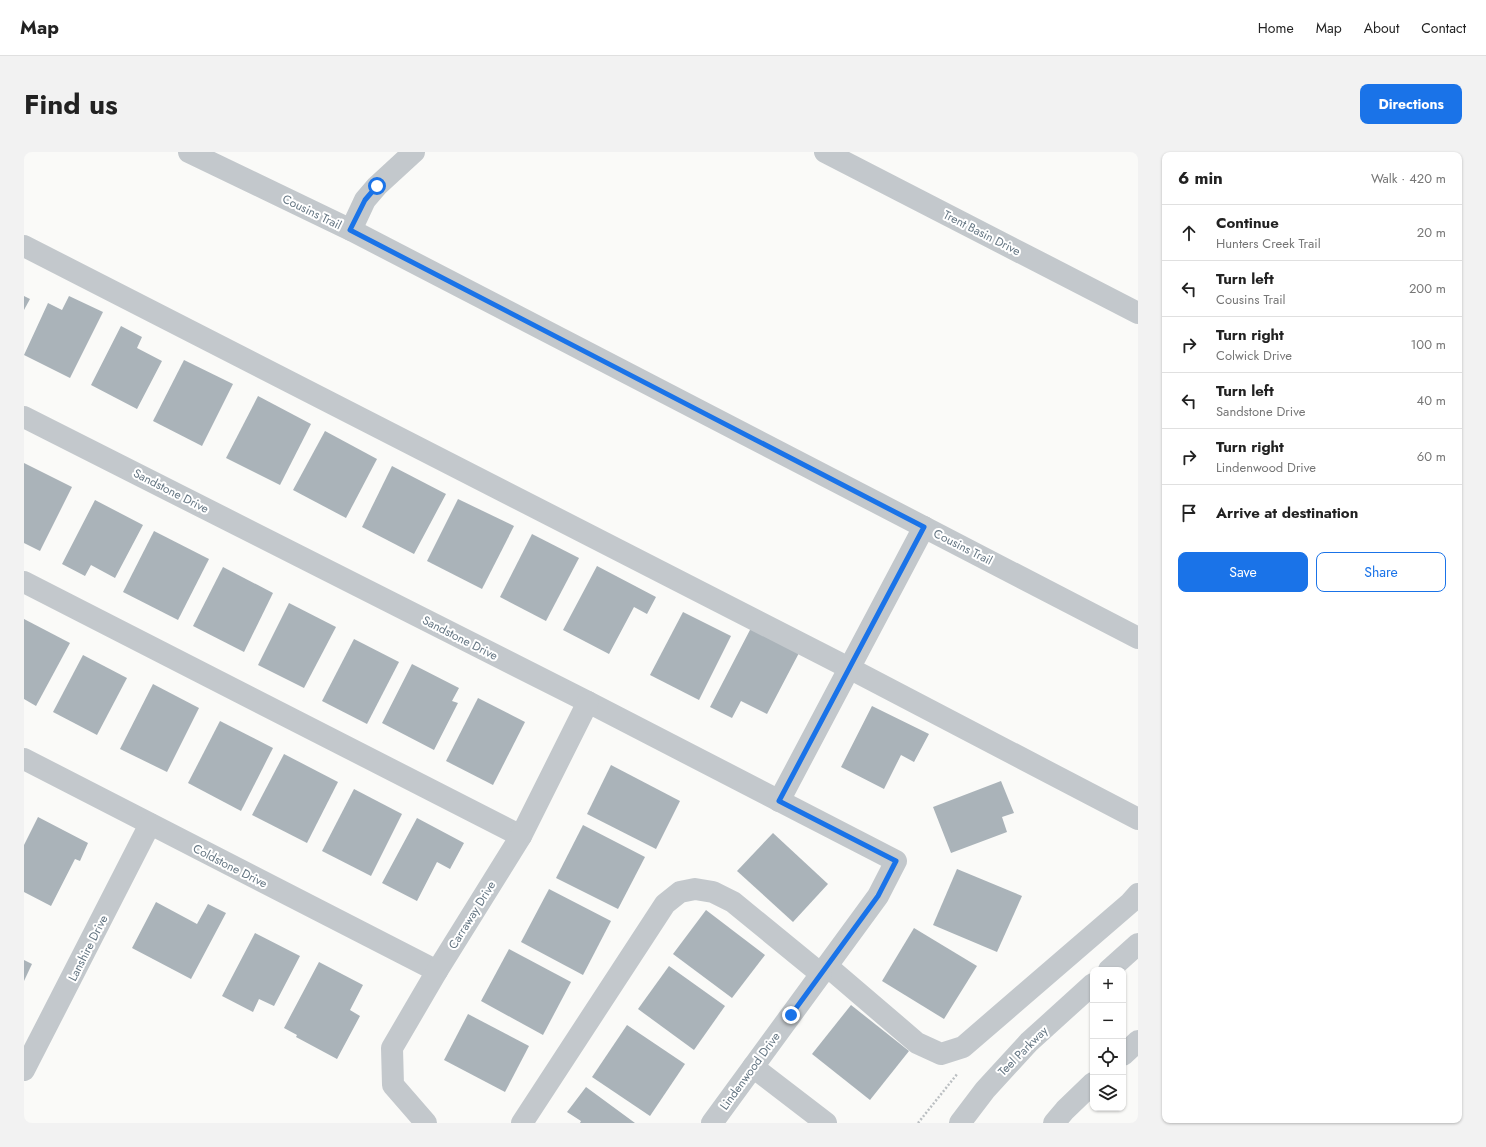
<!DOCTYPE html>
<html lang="en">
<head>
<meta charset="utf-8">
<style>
  body { margin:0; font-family:Jost,sans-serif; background:#f2f2f2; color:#222 }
  .controls { position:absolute; right:12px; bottom:12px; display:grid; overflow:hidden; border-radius:8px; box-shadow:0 1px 3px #0004 }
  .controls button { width:36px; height:36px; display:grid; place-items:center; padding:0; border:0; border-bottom:1px solid #e0e0e0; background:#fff; color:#222; font:20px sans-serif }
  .stop { position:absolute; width:12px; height:12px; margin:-9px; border:3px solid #1a73e8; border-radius:50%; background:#fff }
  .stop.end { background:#1a73e8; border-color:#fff; box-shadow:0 1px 4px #0008 }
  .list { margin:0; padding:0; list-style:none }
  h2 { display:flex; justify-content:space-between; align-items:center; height:52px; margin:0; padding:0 16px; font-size:17px }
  h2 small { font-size:13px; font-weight:400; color:#767676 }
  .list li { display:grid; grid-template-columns:26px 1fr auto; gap:12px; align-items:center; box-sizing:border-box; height:56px; padding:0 16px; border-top:1px solid #e0e0e0 }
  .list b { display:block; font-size:15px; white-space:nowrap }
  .list p { margin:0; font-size:13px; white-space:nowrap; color:#767676 }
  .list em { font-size:13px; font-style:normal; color:#767676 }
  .actions { display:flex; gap:8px; padding:12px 16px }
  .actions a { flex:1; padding:9px 0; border:1px solid #1a73e8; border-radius:8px; text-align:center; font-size:14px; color:#1a73e8 }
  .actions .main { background:#1a73e8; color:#fff }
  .icon { flex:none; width:22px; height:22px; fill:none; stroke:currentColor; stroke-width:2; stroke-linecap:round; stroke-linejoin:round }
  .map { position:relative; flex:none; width:1114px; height:971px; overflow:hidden; border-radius:8px }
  header { display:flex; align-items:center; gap:24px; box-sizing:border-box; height:56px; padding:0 20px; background:#fff; border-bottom:1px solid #e0e0e0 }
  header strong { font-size:19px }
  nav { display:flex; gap:22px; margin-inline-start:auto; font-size:14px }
  .intro { display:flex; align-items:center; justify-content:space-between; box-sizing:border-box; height:96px; padding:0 24px }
  h1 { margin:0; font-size:28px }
  .button { padding:10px 18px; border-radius:8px; background:#1a73e8; color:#fff; font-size:14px; font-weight:700 }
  main { display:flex; gap:24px; padding:0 24px }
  aside { flex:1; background:#fff; border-radius:8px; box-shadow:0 1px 3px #0004 }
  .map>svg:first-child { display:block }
</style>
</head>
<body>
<header>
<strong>Map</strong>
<nav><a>Home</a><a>Map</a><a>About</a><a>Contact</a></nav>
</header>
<div class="intro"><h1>Find us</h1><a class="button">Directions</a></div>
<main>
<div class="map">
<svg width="1114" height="971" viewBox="0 0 1114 971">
  <rect width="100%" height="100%" fill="#fafaf8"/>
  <g fill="#aab3b9">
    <path d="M0,144l6,3 -6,11z"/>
    <path d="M45,144l34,16 -33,66 -46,-23 24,-52 14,7z"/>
    <path d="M97,174l21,11 -5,11 25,13 -25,48 -46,-24z"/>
    <path d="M160,208l49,24 -31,62 -49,-25z"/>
    <path d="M234,244l53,28 -31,61 -54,-27z"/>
    <path d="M301,279l52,28 -31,59 -53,-28z"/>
    <path d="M0,311l48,24 -32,64 -16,-8z"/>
    <path d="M368,314l54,28 -32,60 -52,-27z"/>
    <path d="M434,347l56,27 -32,63 -55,-28z"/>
    <path d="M71,348l48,25 -28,53 -24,-13 -6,11 -23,-12z"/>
    <path d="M130,379l55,28 -31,61 -55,-28z"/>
    <path d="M508,382l47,24 -33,63 -46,-24z"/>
    <path d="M573,414l59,31 -9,17 -13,-7 -25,47 -46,-24z"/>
    <path d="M199,415l50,26 -29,59 -51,-26z"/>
    <path d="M265,451l47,24 -32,61 -46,-23z"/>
    <path d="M659,460l48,24 -32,64 -49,-25z"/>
    <path d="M0,467l46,24 -34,63 -12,-7z"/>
    <path d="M727,476l48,25 -32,61 -26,-13 -9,17 -22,-11z"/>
    <path d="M330,487l45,23 -32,62 -45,-23z"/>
    <path d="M59,503l44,23 -30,57 -44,-23z"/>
    <path d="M388,512l47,24 -7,13 6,2 -24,47 -52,-27z"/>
    <path d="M129,532l46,24 -32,64 -47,-23z"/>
    <path d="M454,546l47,24 -32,63 -47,-24z"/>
    <path d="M848,554l57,28 -15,28 -13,-7 -17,34 -43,-22z"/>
    <path d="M196,569l53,27 -32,63 -53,-28z"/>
    <path d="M260,602l54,28 -31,61 -55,-28z"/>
    <path d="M587,613l69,36 -24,48 -69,-35z"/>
    <path d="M977,629l13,32 -12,4 5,15 -56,21 -18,-46z"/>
    <path d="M330,637l48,25 -31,62 -49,-25z"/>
    <path d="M14,665l50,26 -8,18 -5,-2 -24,47 -27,-14v-47z"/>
    <path d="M393,666l47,25 -14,26 -13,-7 -20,39 -35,-18z"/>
    <path d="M559,673l62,32 -27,52 -62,-31z"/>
    <path d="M749,681l55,51 -35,38 -56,-51z"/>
    <path d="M933,717l65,27 -25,56 -64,-27z"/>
    <path d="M525,737l62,32 -28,54 -62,-33z"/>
    <path d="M132,750l41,22 11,-20 18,9 -35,66 -59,-31z"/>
    <path d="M682,758l59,45 -33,43 -59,-44z"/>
    <path d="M890,776l63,38 -33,53 -62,-38z"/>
    <path d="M231,781l45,23 -26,50 -15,-7 -6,13 -31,-16z"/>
    <path d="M485,797l62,33 -28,53 -62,-34z"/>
    <path d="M0,808l8,4 -8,17z"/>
    <path d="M295,810l44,23 -13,25 10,6 -23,43 -41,-22 1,-2 -13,-7z"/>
    <path d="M645,814l56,40 -31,44 -56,-41z"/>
    <path d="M827,853l58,46 -39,49 -58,-46z"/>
    <path d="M444,862l61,32 -24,46 -61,-32z"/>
    <path d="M603,873l58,39 -35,52 -58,-39z"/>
    <path d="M562,935l49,36h-55l1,-2 -14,-9z"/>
  </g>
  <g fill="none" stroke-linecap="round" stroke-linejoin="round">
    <path stroke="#bbbfc2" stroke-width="2.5" stroke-dasharray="2 2" stroke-linecap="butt" d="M894,971l40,-50"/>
    <g stroke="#c3c8cc" stroke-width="22">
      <path d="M165,0l162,78 787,408"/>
      <path d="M801,0l313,161"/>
      <path d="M327,78l14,-30 12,-14 37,-34"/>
      <path d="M0,94l825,422 289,151"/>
      <path d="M0,265l564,285 308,159 -18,35 -166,227"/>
      <path d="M0,430l497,254"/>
      <path d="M0,607l413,212"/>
      <path d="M755,649l145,-274"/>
      <path d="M803,814l90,77 24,11 22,-7 167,-144 8,-9"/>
      <path d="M1085,818l29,-26"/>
      <path d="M1099,903l15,-14"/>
      <path d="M729,915l73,56"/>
      <path d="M0,918l126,-246"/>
      <path d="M402,971l-33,-38 -1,-37 45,-77 84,-135 67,-134"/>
      <path d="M498,971l143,-219 15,-12 15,-3 18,3 20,10 88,72"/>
      <path d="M936,971l25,-33 44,-48 64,-58"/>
      <path d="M1030,971l11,-13 28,-27"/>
    </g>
  </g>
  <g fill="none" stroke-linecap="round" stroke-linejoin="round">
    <path stroke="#1a73e8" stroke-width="5" d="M353,34l-12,14 -15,30 574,297 -145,274 117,60 -18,35 -87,119"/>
  </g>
  <g text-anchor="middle" stroke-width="4" stroke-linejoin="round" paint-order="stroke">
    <g font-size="12" fill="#657683" stroke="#fff">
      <text transform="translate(288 60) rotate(26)" y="4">Cousins Trail</text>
      <text transform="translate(958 81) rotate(27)" y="4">Trent Basin Drive</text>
      <text transform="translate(147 339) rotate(27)" y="4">Sandstone Drive</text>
      <text transform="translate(939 395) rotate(27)" y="4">Cousins Trail</text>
      <text transform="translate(436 486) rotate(27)" y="4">Sandstone Drive</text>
      <text transform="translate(206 714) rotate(27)" y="4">Coldstone Drive</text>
      <text transform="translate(448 763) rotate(-58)" y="4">Carraway Drive</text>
      <text transform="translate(64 796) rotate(-63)" y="4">Lanshire Drive</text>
      <text transform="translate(999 899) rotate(-45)" y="4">Teel Parkway</text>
      <text transform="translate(726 919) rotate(-54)" y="4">Lindenwood Drive</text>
    </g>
  </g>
</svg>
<div class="controls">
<button>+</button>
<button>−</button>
<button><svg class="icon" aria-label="locate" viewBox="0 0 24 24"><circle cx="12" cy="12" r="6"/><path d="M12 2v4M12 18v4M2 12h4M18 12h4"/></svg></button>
<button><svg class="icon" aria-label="layers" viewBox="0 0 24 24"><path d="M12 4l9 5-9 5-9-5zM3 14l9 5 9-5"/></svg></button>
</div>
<div class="stop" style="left:353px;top:34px"></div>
<div class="stop end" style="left:767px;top:863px"></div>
</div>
<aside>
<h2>6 min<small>Walk · 420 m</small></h2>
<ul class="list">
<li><svg class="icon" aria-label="ahead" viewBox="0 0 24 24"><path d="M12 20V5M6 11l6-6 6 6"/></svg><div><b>Continue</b><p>Hunters Creek Trail</p></div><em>20 m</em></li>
<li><svg class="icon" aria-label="left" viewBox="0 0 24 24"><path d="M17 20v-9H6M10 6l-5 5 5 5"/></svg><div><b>Turn left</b><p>Cousins Trail</p></div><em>200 m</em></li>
<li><svg class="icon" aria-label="right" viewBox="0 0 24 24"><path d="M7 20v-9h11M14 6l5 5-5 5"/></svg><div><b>Turn right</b><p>Colwick Drive</p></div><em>100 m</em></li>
<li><svg class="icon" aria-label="left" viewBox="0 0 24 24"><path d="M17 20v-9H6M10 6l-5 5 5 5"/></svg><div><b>Turn left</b><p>Sandstone Drive</p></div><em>40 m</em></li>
<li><svg class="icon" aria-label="right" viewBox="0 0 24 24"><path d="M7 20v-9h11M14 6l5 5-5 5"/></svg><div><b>Turn right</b><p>Lindenwood Drive</p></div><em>60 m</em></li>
<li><svg class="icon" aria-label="arrive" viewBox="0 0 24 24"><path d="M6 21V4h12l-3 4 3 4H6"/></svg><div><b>Arrive at destination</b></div></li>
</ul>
<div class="actions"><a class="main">Save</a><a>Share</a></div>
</aside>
</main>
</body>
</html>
